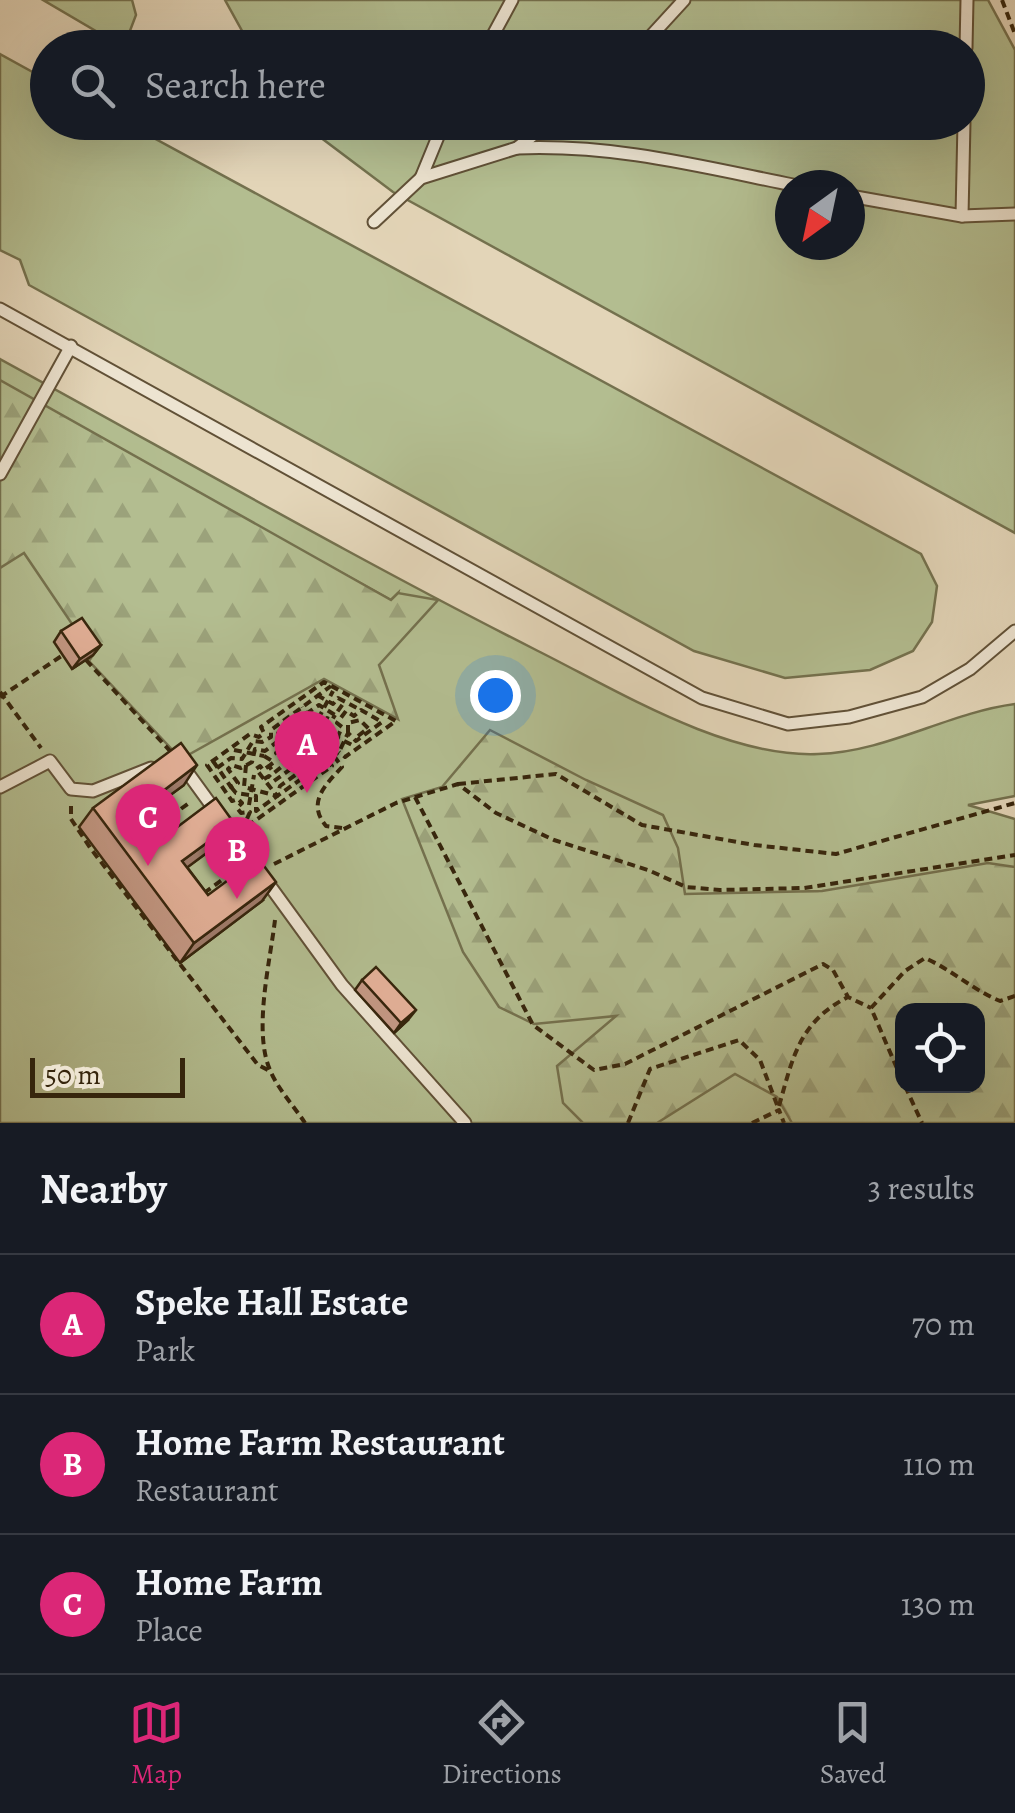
<!DOCTYPE html>
<html lang="en">
<head>
<meta charset="utf-8">
<style>
  body { margin:0; font-family:Alegreya,serif; background:#20242c; color:#f1f3f6 }
  .controls { position:absolute; right:30px; bottom:30px; display:grid; overflow:hidden; border-radius:20px; box-shadow:0 10px 40px #0002 }
  .controls button { width:90px; height:90px; display:grid; place-items:center; padding:0; border:0; border-bottom:2px solid #363941; background:#171b24; color:#f1f3f6; font:50px sans-serif }
  .compass { position:absolute; left:775px; top:170px; width:90px; height:90px; border-radius:50%; background:#171b24; box-shadow:0 10px 40px #0002; rotate:213deg }
  .scale { position:absolute; left:30px; bottom:25px; width:155px; box-sizing:border-box; padding-left:10px; border:5px solid #36250c; border-top:0; font-size:28px; line-height:35px; white-space:nowrap; color:#36250c; -webkit-text-stroke:8px #ede4d1; paint-order:stroke }
  .you { position:absolute; left:495px; top:695px; width:35px; height:35px; margin:-25px; border:8px solid #fff; border-radius:50%; background:#1a73e8; box-shadow:0 0 0 15px #1a73e833 }
  .badge { display:grid; place-items:center; width:65px; height:65px; border-radius:50%; background:#db2777; color:#fff; font-size:32px; font-weight:700 }
  .pin { position:absolute; translate:-50% -82px; filter:drop-shadow(0 2px 5px #0008) }
  .pin::after { content:''; position:absolute; top:52px; width:35px; height:30px; background:inherit; clip-path:polygon(0 0,100% 0,50% 100%) }
  .list { margin:0; padding:0; list-style:none }
  h2 { display:flex; justify-content:space-between; align-items:center; height:130px; margin:0; padding:0 40px; font-size:42px }
  h2 small { font-size:32px; font-weight:400; color:#9ea1a6 }
  .list li { display:grid; grid-template-columns:65px 1fr auto; gap:30px; align-items:center; box-sizing:border-box; height:140px; padding:0 40px; border-top:2px solid #363941 }
  .list b { display:block; font-size:38px; white-space:nowrap }
  .list p { margin:0; font-size:32px; white-space:nowrap; color:#9ea1a6 }
  .list em { font-size:32px; font-style:normal; color:#9ea1a6 }
  .icon { flex:none; width:55px; height:55px; fill:none; stroke:currentColor; stroke-width:2; stroke-linecap:round; stroke-linejoin:round }
  .map { position:relative; flex:none; width:1015px; height:1123px; overflow:hidden }
  .search { position:absolute; background:#171b24; box-shadow:0 10px 40px #0002; left:30px; right:30px; top:30px; height:110px; display:flex; align-items:center; gap:25px; box-sizing:border-box; padding:0 35px; border-radius:55px; color:#9ea1a6; font-size:38px }
  .sheet { height:550px; background:#171b24 }
  nav { display:flex; justify-content:space-around; align-items:center; box-sizing:border-box; height:140px; border-top:2px solid #363941; background:#171b24; font-size:28px; color:#9ea1a6 }
  nav a { display:grid; justify-items:center; gap:5px }
  nav .on { color:#db2777 }
  .map>svg:first-child { display:block }
</style>
</head>
<body>
<div class="map">
<svg width="1015" height="1123" viewBox="0 0 1015 1123">
  <defs>
    <pattern id="forest-firs" width="22" height="20" patternUnits="userSpaceOnUse" patternTransform="scale(2.5)"><rect width="22" height="20" fill="#b3bd90"/><path d="M5 1l3.5 6h-7zM16 11l3.5 6h-7z" fill="#9ba27b"/></pattern>
  </defs>
  <rect width="100%" height="100%" fill="#e3d5b8"/>
  <filter id="stains"><feTurbulence type="fractalNoise" baseFrequency=".002" numOctaves="4"/><feColorMatrix values="0 0 0 0 .2 0 0 0 0 .09 0 0 0 0 .02 0 0 0 .5 -.17"/></filter>
  <radialGradient id="worn" r=".72"><stop offset=".6" stop-color="#630" stop-opacity="0"/><stop offset="1" stop-color="#630" stop-opacity=".3"/></radialGradient>
  <g fill="#b3bd90" stroke="#74714e" stroke-width="2.5" fill-rule="evenodd">
    <path d="M43,0h89l4,15 -8,21 -27,-2z"/>
    <path d="M225,0h763l27,50v483l-622,-341 -73,-55 -12,-14 660,-1v-74l-717,-1zM790,185h60v60h-60z"/>
    <path d="M0,54l47,26 1,42 78,1 795,431 16,32 -5,36 -19,29 -43,19 -85,8 -91,-27 -665,-366 -9,-25 -20,-10z"/>
    <path d="M0,359c179,98 356,200 538,292 80,40 188,107 280,103 69,-2 129,-41 197,-50v92l-47,9 47,14v304h-1015v-623l378,165 20,-72 -7,7 -391,-216zM902,1011h76v75h-76z"/>
  </g>
  <g fill="url(#forest-firs)" stroke="#74714e" stroke-width="2.5" fill-rule="evenodd">
    <path d="M0,380l391,220 7,-7 40,7 -59,65 19,54 -74,-40 -143,80 -92,-98 4,-6 -69,-102 -24,15z"/>
    <path d="M490,730l96,50 77,35 15,33 7,46 137,-3 166,-28 27,4v256h-223l-15,-26 -42,-23 -78,49h-74l-20,-20 -6,-37 59,-50 -82,8 -35,-17 -36,-55 -61,-153 40,-12zM902,1011h76v75h-76z"/>
  </g>
  <g fill="none" stroke-linecap="round" stroke-linejoin="round">
    <g stroke="#615137" stroke-width="15">
      <g id="service">
        <path d="M486,48l26,-48"/>
        <path d="M640,48l44,-48"/>
        <path d="M966,48l1,-48"/>
        <path d="M517,148c97,-4 182,18 276,37"/>
        <path d="M421,178l23,-56"/>
        <path d="M850,196l112,20 2,-94"/>
        <path d="M962,216l53,-2"/>
        <path d="M374,222l47,-44 96,-30 33,-26"/>
        <path d="M0,309l702,389 86,26 61,-7 73,-20 48,-28 45,-38"/>
        <path d="M0,474l71,-128"/>
        <path d="M182,765l160,220 123,138"/>
        <path d="M0,787l50,-26 21,28 22,2 58,-23"/>
      </g>
    </g>
    <g stroke="#36250c" stroke-width="4" stroke-dasharray="8 5" stroke-linecap="butt">
      <path d="M1002,0l13,34"/>
      <path d="M86,660l85,92"/>
      <path d="M0,692l41,56"/>
      <path d="M317,695l16,9 5,-6 21,11"/>
      <path d="M0,697l63,-42"/>
      <path d="M307,731l11,-12"/>
      <path d="M348,733v-10l12,-3 9,9"/>
      <path d="M358,736l9,-7"/>
      <path d="M281,737l-3,-4 41,-28 16,10 10,-14"/>
      <path d="M302,743l12,-11v-7l7,4"/>
      <path d="M327,743l5,-13 -9,-6 4,-6 5,2 3,-5"/>
      <path d="M264,756l10,6 -5,4"/>
      <path d="M334,756l8,11c-18,19 -35,36 -16,59l16,2"/>
      <path d="M213,761l18,26 7,-4 -10,-14 4,-4 9,3 11,-6 3,-13 10,2 21,-16 9,12 -8,7 3,6 31,-22 6,5 -13,10 -2,10 -32,23 -3,10"/>
      <path d="M246,765l-2,22 33,9 -21,-27 4,-3 3,4 6,-4 5,7 11,-9 -9,-11 5,-5"/>
      <path d="M217,768l14,-10 11,1 11,-18 9,1 9,-5v-7l60,-44"/>
      <path d="M264,779l5,-3 5,5 28,-20 4,-12 -13,-18 17,-12 -8,-12"/>
      <path d="M458,784l98,-10 86,51 112,20 82,9 179,-51"/>
      <path d="M231,787l5,6 20,3v15l65,-46v-8l11,-7 10,-23 -5,-4 9,-12 8,5 7,-6 21,12 -26,19 -8,-8 -9,19 -12,8 5,6 -83,59 -3,-4 4,-9 -9,1 -4,-5 5,-5 -4,-4 -6,2 -25,-36 43,-31 9,3 5,-4 -3,-6 63,-45 72,39 -51,36 -6,-5"/>
      <path d="M415,797l118,228 61,45 31,-6 198,-100 10,6 15,27 23,11"/>
      <path d="M71,806v13l20,30 167,216 12,6"/>
      <path d="M160,824l29,-21"/>
      <path d="M274,864l122,-61 62,-19 38,29 58,27 94,30 38,17 34,3 84,-2 211,-33"/>
      <path d="M204,893l36,-26"/>
      <path d="M275,920c-5,42 -22,111 -5,150 7,18 24,36 35,53"/>
      <path d="M902,1080l-31,-72 34,-37 20,-13c27,12 48,32 75,43l15,-5"/>
      <path d="M905,1086l17,37"/>
      <path d="M779,1106c14,-49 20,-84 69,-109"/>
      <path d="M628,1123l22,-54 89,-29 21,20 19,50"/>
      <path d="M752,1123l27,-13 5,13"/>
    </g>
    <use href="#service" stroke="#ede4d1" stroke-width="11"/>
    <g stroke="#36250c" stroke-width="4" stroke-dasharray="8 5" stroke-linecap="butt">
      <path d="M318,719l15,-28"/>
      <path d="M321,729l33,17"/>
      <path d="M281,748l26,-17"/>
      <path d="M234,750l30,6"/>
      <path d="M249,805l5,-30"/>
    </g>
  </g>
  <g fill="#c39783" stroke="#36250c" stroke-width="2.5">
    <path d="M61,631l40,14 -8,10 -21,14 -18,-27z"/>
    <path d="M184,785l-34,25 18,24 66,-11 -14,20 -33,24 21,28 54,6 -82,62 -101,-136 14,-19z"/>
    <path d="M362,980l46,40 -14,13 -39,-43z"/>
  </g>
  <g fill="#9f7b6a" stroke="#36250c" stroke-width="2.5">
    <path d="M101,645l-8,10 -21,14 8,-10z"/>
    <path d="M197,765l-13,20 -52,38 14,-19z"/>
    <path d="M234,823l-14,20 -51,38 13,-20z"/>
    <path d="M276,882l-14,19 -82,62 14,-20z"/>
    <path d="M416,1010l-8,10 -14,13 7,-10z"/>
  </g>
  <g fill="#e3b098" stroke="#36250c" stroke-width="2.5">
    <path d="M82,618l19,27 -21,14 -19,-28z"/>
    <path d="M181,743l16,22 -51,39 22,30 48,-36 18,25 -52,38 26,34 50,-37 18,24 -82,61 -101,-135z"/>
    <path d="M376,967l40,43 -15,13 -39,-43z"/>
  </g>
  <rect width="100%" height="100%" filter="url(#stains)"/>
  <rect width="100%" height="100%" fill="url(#worn)"/>
</svg>
<div class="controls">
<button><svg class="icon" aria-label="locate" viewBox="0 0 24 24"><circle cx="12" cy="12" r="6"/><path d="M12 2v4M12 18v4M2 12h4M18 12h4"/></svg></button>
</div>
<svg class="compass" viewBox="-18 -18 36 36"><path d="M0-13l5 13h-10z" fill="#e53935"/><path d="M0 13l5-13h-10z" fill="#9ea1a6"/></svg>
<div class="scale">50 m</div>
<div class="you"></div>
<div class="pin badge" style="left:307px;top:793px">A</div>
<div class="pin badge" style="left:237px;top:899px">B</div>
<div class="pin badge" style="left:148px;top:866px">C</div>
<div class="search"><svg class="icon" aria-label="search" viewBox="0 0 24 24"><circle cx="10" cy="10" r="6"/><path d="M15 15l6 6"/></svg>Search here</div>
</div>
<section class="sheet">
<h2>Nearby<small>3 results</small></h2>
<ul class="list">
<li><span class="badge">A</span><div><b>Speke Hall Estate</b><p>Park</p></div><em>70 m</em></li>
<li><span class="badge">B</span><div><b>Home Farm Restaurant</b><p>Restaurant</p></div><em>110 m</em></li>
<li><span class="badge">C</span><div><b>Home Farm</b><p>Place</p></div><em>130 m</em></li>
</ul>
</section>
<nav>
<a class="on"><svg class="icon" aria-label="map" viewBox="0 0 24 24"><path d="M3 6l6-2 6 2 6-2v14l-6 2-6-2-6 2zM9 4v14M15 6v14"/></svg>Map</a>
<a><svg class="icon" aria-label="directions" viewBox="0 0 24 24"><path d="M12 3l9 9-9 9-9-9zM9 14v-3h6M13 9l2 2-2 2"/></svg>Directions</a>
<a><svg class="icon" aria-label="saved" viewBox="0 0 24 24"><path d="M7 4h10v16l-5-4-5 4z"/></svg>Saved</a>
</nav>
</body>
</html>
